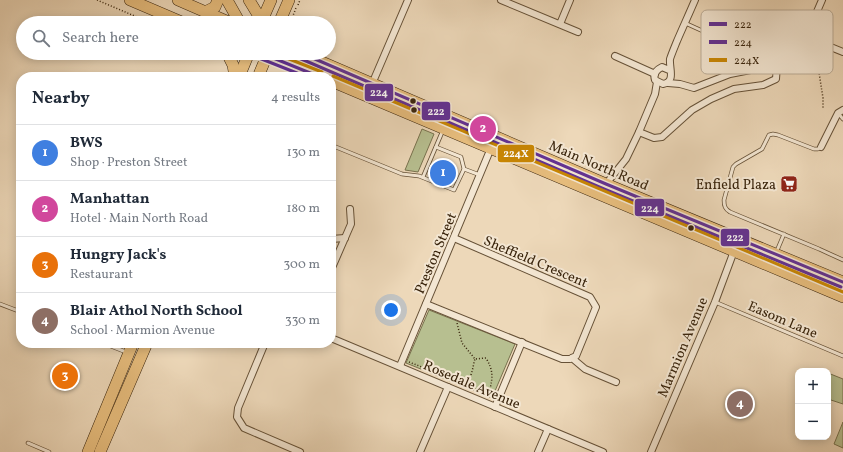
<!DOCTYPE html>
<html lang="en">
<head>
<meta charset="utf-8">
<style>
  body { margin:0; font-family:Vollkorn,serif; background:#f6f6f7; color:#1f2937 }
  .controls { position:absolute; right:12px; bottom:12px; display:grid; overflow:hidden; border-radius:8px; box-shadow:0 2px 10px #0003 }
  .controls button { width:36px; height:36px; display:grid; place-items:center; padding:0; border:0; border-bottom:1px solid #e0e1e3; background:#fff; color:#1f2937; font:20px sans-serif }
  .you { position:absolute; left:391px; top:310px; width:14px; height:14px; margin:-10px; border:3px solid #fff; border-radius:50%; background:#1a73e8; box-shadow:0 0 0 6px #1a73e833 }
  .badge { display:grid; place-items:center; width:26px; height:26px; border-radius:50%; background:#1a73e8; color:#fff; font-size:13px; font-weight:700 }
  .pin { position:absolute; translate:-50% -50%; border:2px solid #fff; box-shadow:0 1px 4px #0006 }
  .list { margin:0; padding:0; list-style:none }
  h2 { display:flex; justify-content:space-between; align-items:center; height:52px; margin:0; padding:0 16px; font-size:17px }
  h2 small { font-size:13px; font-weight:400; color:#747a83 }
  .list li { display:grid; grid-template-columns:26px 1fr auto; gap:12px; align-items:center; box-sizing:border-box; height:56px; padding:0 16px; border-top:1px solid #e0e1e3 }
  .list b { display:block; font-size:15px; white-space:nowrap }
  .list p { margin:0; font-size:13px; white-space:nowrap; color:#747a83 }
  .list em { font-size:13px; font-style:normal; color:#747a83 }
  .icon { flex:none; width:22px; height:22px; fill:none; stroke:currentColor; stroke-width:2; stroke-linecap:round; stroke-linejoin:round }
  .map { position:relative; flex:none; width:843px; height:452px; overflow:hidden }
  .search { position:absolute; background:#fff; box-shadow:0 2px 10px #0003; left:16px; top:16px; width:320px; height:44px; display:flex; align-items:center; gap:10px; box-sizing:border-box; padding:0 14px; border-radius:22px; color:#747a83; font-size:15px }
  .panel { position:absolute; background:#fff; box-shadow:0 2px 10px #0003; left:16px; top:72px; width:320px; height:276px; border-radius:16px }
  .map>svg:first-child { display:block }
</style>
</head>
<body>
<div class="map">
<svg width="843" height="452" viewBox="0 0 843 452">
  <rect width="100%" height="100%" fill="#edd8b9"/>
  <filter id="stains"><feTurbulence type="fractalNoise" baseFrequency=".005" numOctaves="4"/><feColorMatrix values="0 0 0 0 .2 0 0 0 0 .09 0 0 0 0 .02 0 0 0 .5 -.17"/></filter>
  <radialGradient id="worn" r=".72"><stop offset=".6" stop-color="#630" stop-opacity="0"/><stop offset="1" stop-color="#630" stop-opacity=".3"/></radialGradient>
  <g fill="#b7bf90" stroke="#78724e">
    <path d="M422,129l12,5 -16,38 -13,-2z"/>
    <path d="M429,310l86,34 -23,54 -86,-35z"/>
    <path d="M828,373l15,6v25l-15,-5z"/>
    <path d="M843,422v26l-9,-4z"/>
  </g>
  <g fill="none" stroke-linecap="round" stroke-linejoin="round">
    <g stroke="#665137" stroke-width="4.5">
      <g id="lane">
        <path d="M685,23l22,10 48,-13 49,21"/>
        <path d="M838,113l5,6"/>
        <path d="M331,145l71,29 17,2 35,14 10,-21 -3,-12 -25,-10"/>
        <path d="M821,147l-3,2h-4l-36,-14 -5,-1 -4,1 -7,14 -26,15 -3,3 -9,33c0,6 1,9 6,12l89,37 24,11"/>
        <path d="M464,169l16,6"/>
        <path d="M423,177l20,-47"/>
        <path d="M776,253l8,-19"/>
        <path d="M715,302l128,54"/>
        <path d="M0,304l21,8"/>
        <path d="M103,343l23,9"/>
        <path d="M28,443l21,9"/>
      </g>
    </g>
    <g stroke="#665137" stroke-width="8">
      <g id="street">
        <path d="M501,0l77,32"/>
        <path d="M560,24l10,-24"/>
        <path d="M806,37l37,15"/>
        <path d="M615,56l40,18"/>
        <path d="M669,70l-7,-3c-6,3 -9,7 -7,13l8,4c13,-2 6,-16 7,-25 2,-6 5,-13 7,-18 6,-14 12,-27 18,-41"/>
        <path d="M668,83l12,1 14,4 36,-14 47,-9 16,-6 10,-15 19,-44"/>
        <path d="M372,84l36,-84"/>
        <path d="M639,132l15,6 8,-1 30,-27 19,-11 23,-10 29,-4 13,-6 1,-14"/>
        <path d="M821,147l17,-34 5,-3"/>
        <path d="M606,184l20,-25 13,-27 16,-38 2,-12"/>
        <path d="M331,239l14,-1"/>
        <path d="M331,270l20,-46 -1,-15"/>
        <path d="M426,304l136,55h8l6,-3 20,-49 -6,-10 -136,-59"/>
        <path d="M331,338l272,114"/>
        <path d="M265,343l-27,65 -1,9 7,11 56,24"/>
        <path d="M572,358l13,11 31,13"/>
        <path d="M400,366l91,-218"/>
        <path d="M495,407l27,-65"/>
        <path d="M420,452l28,-65"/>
        <path d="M538,452l10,-23"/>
        <path d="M651,452l64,-150 19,-51"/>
      </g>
    </g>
    <g stroke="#39240c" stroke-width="12">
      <g id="highway">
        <path d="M130,0l54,23"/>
        <path d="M178,0l53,23"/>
        <path d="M227,0l13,23"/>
        <path d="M249,0l14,23"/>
        <path d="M205,12l10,-5 3,-7"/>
        <path d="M261,23l10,-23"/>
        <path d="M279,23l10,-23"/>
        <path d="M227,53l6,12 2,12"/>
        <path d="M261,53l59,24"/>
        <path d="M301,53l305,131 237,98"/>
        <path d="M239,77l10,-24"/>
        <path d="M258,77l10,-24"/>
        <path d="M331,81l512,216"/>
        <path d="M88,452l45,-109"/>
        <path d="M100,452l47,-109"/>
      </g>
    </g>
    <g stroke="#39240c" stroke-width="1.5" stroke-dasharray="1 2" stroke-linecap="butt">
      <path d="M97,0l54,23"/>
      <path d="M298,5l2,-5"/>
      <path d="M290,23l6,-15"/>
      <path d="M815,47l8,51v10"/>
      <path d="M409,362l31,12 11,3 32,15 7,-3c3,-13 3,-19 -4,-31l-11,1 -13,-16 -5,-20"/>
      <path d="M457,384l1,-3 12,-4c3,-6 3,-12 5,-18"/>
    </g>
    <use href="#lane" stroke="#f3e6d2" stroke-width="3"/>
    <use href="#street" stroke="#f3e6d2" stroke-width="6"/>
    <use href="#highway" stroke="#e6bc7c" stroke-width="11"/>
    <g stroke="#f3e6d2" stroke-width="6">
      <g id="bus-1">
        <path d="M261,53l59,24"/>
        <path d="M301,53l305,131 237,98"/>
      </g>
    </g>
    <g stroke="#f3e6d2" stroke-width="6">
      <g id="bus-2">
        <path d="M259,58l48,19"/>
        <path d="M299,58l305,131 237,98"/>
      </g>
    </g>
    <g stroke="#f3e6d2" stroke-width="6">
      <g id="bus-3">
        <path d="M274,53l48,19"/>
        <path d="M333,76l510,216"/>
      </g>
    </g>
    <use href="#bus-1" stroke="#633293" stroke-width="3"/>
    <use href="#bus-2" stroke="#633293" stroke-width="3"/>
    <use href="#bus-3" stroke="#c88603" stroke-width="3"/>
  </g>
  <defs>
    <g id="supermarket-square" transform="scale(0.9)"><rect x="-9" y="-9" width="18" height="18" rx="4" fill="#8f2418" stroke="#f3e6d2"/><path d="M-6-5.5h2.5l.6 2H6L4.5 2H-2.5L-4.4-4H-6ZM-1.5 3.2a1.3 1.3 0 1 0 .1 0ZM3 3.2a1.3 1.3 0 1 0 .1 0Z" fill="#fff"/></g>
  </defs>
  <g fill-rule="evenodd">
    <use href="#supermarket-square" x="789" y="184"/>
  </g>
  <g fill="#39240c" stroke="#f3e6d2" stroke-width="1.5">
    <circle cx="413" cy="101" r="3.5"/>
    <circle cx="414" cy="110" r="3.5"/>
    <circle cx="691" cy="228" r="3.5"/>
  </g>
  <g text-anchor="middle" stroke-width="4" stroke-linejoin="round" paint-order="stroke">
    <g font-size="14" fill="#39240c" stroke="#f3e6d2">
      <text transform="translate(599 165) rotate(23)" y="5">Main North Road</text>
      <text transform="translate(435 253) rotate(-67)" y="5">Preston Street</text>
      <text transform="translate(536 261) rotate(23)" y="5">Sheffield Crescent</text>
      <text transform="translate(783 319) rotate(23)" y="5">Easom Lane</text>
      <text transform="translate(682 347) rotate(-67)" y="5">Marmion Avenue</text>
      <text transform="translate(472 384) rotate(23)" y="5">Rosedale Avenue</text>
    </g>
    <g font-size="14" fill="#39240c" stroke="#f3e6d2" text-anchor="end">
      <text x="776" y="189">Enfield Plaza</text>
    </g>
  </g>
  <rect x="701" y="10" width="132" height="64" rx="6" fill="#f3e6d2" stroke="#bbac97" stroke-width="1"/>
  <rect x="709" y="22" width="18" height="4" fill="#633293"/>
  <rect x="709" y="40" width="18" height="4" fill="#633293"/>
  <rect x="709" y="58" width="18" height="4" fill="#c88603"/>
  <g font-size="11" fill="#39240c">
    <text x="734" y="28">222</text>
    <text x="734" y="46">224</text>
    <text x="734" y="64">224X</text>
  </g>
  <g stroke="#f3e6d2" stroke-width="1.5">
    <rect x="364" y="83" width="30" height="19" rx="4" fill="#633293"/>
    <rect x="421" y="101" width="30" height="20" rx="4" fill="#633293"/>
    <rect x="497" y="144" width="38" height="19" rx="4" fill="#c88603"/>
    <rect x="634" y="198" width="31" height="19" rx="4" fill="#633293"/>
    <rect x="720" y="228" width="30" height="19" rx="4" fill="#633293"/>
  </g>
  <g font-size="11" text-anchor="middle" font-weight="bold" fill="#fff">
    <text x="379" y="96">224</text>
    <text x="436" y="115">222</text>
    <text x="516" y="157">224X</text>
    <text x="650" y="212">224</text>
    <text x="735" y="241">222</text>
  </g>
  <rect width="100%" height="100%" filter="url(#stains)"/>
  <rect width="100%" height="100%" fill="url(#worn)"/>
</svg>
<div class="controls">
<button>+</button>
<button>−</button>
</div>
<div class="you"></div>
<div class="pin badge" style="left:443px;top:173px;background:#3f7fe0">1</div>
<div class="pin badge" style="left:483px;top:129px;background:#d1479c">2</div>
<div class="pin badge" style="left:65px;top:376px;background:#e8710a">3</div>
<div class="pin badge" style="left:740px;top:404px;background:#8d6e63">4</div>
<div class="search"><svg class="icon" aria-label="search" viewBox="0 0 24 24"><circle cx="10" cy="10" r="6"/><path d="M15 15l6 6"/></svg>Search here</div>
<section class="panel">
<h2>Nearby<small>4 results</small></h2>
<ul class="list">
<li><span class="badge" style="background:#3f7fe0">1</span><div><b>BWS</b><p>Shop · Preston Street</p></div><em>130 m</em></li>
<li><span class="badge" style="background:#d1479c">2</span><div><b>Manhattan</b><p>Hotel · Main North Road</p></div><em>180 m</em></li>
<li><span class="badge" style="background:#e8710a">3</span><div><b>Hungry Jack's</b><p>Restaurant</p></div><em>300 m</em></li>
<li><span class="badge" style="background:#8d6e63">4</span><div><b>Blair Athol North School</b><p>School · Marmion Avenue</p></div><em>330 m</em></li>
</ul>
</section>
</div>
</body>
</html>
